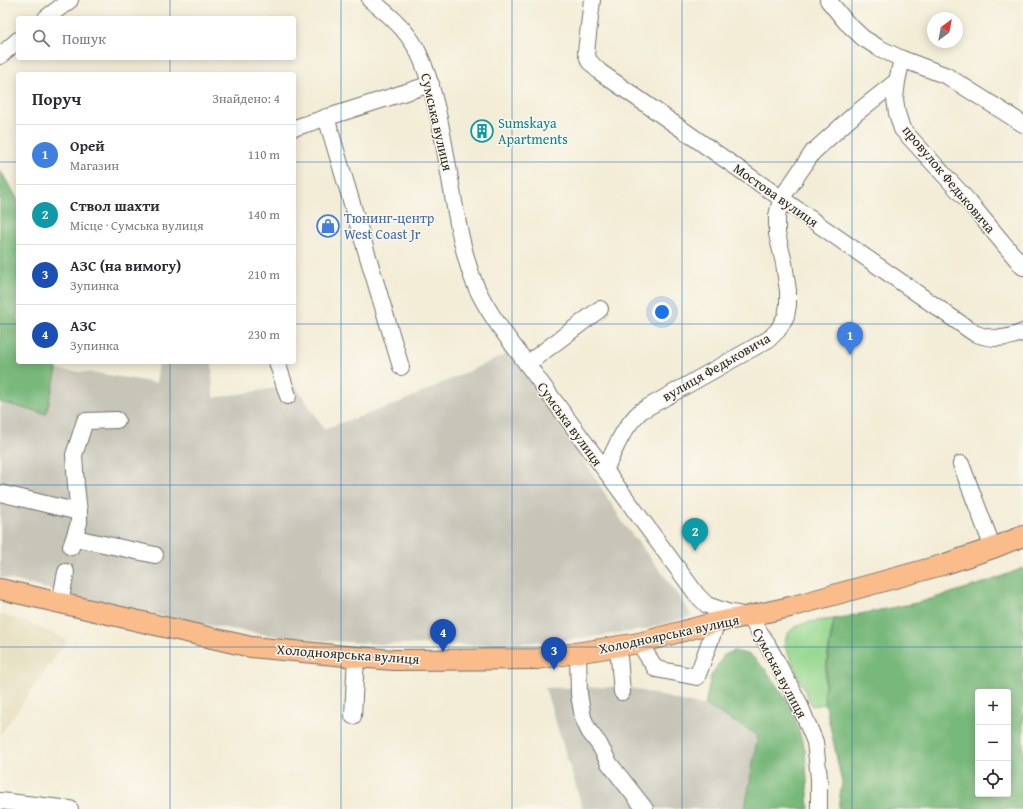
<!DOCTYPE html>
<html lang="uk">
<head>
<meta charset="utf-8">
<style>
  body { margin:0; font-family:"Gentium Book Plus",serif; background:#f7f7f7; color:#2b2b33 }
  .controls { position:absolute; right:12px; bottom:12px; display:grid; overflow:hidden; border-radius:4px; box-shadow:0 2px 10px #0003 }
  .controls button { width:36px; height:36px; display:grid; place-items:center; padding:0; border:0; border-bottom:1px solid #e1e1e2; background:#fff; color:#2b2b33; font:20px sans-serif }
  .compass { position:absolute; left:927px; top:12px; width:36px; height:36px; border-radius:50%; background:#fff; box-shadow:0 2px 10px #0003; rotate:32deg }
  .you { position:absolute; left:662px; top:312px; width:14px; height:14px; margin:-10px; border:3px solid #fff; border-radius:50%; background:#1a73e8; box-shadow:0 0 0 6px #1a73e833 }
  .badge { display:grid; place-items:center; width:26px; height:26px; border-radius:50%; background:#d93025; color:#fff; font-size:13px; font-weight:700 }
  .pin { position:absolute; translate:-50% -33px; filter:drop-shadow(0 1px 2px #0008) }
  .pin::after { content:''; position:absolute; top:21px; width:14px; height:12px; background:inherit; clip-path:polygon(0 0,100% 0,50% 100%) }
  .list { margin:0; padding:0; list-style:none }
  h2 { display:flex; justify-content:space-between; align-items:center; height:52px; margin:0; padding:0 16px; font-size:17px }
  h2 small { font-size:13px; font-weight:400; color:#7c7c81 }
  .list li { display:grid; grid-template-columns:26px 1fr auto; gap:12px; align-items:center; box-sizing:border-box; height:60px; padding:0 16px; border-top:1px solid #e1e1e2 }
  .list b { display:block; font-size:15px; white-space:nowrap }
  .list p { margin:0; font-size:13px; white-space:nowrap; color:#7c7c81 }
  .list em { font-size:13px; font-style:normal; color:#7c7c81 }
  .icon { flex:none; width:22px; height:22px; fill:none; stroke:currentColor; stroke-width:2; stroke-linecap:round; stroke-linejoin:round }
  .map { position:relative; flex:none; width:1023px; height:809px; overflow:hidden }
  .search { position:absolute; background:#fff; box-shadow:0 2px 10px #0003; left:16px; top:16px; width:280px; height:44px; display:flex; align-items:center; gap:10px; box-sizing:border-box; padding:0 14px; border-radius:4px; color:#7c7c81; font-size:15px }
  .panel { position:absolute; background:#fff; box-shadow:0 2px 10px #0003; left:16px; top:72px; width:280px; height:292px; border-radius:4px }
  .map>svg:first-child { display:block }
</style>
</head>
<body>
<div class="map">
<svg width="1023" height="809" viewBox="0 0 1023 809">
  <rect width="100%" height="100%" fill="#fbf7ec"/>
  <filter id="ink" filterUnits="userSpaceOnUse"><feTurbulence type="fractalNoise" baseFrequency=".025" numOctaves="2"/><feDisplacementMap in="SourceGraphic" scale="8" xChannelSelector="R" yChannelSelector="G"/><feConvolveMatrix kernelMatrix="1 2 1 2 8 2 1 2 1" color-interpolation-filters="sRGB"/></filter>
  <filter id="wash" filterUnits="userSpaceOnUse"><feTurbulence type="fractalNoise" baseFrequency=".012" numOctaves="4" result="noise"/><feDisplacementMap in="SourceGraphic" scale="16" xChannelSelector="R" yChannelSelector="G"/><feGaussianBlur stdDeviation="0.9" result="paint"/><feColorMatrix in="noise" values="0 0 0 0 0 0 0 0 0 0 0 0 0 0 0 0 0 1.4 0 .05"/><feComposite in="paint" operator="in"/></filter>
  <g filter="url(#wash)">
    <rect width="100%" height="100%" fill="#f3edd7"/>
    <path fill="#e3dcba" d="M0,614l32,10 35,16 -67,95z"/>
    <g fill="#c6c5b8">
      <path d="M511,352l88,132 26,42 41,52 26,38 -50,14 -73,10 -87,5 -103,-1 -91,-6 -93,-15 -97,-21 -98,-25v-175l46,12 11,-44 39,3 60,10 3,-21h53l1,36 82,-13 29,44 72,-25z"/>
      <path d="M627,687l66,17 12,1 53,30 -13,74h-162l-38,-121z"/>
    </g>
    <path fill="#95d78f" stroke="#60815d" d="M834,619c-4,23 -13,62 -8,85l-14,2 -28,-62c1,-2 2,-6 3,-9 9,-14 32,-14 47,-16z"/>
    <g fill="#78b87a" stroke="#527252" fill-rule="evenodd">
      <path d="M0,170l18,30v162h37l2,8 -11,44 -46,-12z"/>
      <path d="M1023,568v241h-185l4,-26 -18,-86 4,-39 6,-39 87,-17 66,-20zM978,692h30v102h-30z"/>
      <path d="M734,651l17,4 15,15 25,36 14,44 4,59h-64l13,-74 -53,-30 6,-29 13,-21z"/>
    </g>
  </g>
  <g filter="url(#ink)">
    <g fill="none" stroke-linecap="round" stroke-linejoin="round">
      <path stroke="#cbc6b5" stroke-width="16" stroke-dasharray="16 8" stroke-linecap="butt" d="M66,572l5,-25"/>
      <g stroke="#716f67" stroke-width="18">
        <g id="minor">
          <path d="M370,0c18,13 35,28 46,48 11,20 17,44 22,66 12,53 16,108 33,160 11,32 36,63 56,90l170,231 10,10 20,7 22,4 17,26 12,22 20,37 17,41 4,36v31"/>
          <path d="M592,0l-6,52 3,9 11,11 374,261c17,7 32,7 49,-1"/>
          <path d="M828,0l18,22 17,16 16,10 23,11 45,17 76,48"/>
          <path d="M46,18l24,-18"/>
          <path d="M0,56l18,-16"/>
          <path d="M902,59l-5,22 -2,18 2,14 5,16 67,73 54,65"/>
          <path d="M326,117l75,250"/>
          <path d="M294,128l137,-44"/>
          <path d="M277,362l11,34"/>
          <path d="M527,364l73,-55"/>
          <path d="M961,464l32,84"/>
          <path d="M605,470c10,-21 18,-43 36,-59l128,-72 9,-9 8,-14 2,-11v-14l-4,-28 -7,-29v-18l4,-17 32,-47 42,-38 42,-33"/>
          <path d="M0,493l79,19"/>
          <path d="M75,538l80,17"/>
          <path d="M71,547l8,-24v-11l-3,-26 -2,-31 11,-34 32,-1"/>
          <path d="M60,603l6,-31"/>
          <path d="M639,643l17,26 41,8 20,-55"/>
          <path d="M618,646l4,46"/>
          <path d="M578,653l1,41 4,24 6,13 10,13 10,19 36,46"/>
          <path d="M353,716l3,-59"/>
          <path d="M0,801l70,8"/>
        </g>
      </g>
      <g stroke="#716f67" stroke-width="22">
        <path id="major" d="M0,589l251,58 105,10 38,3 143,-1 102,-16 78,-21 32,-6 41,-9 152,-42 51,-17 30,-12"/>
      </g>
      <use href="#minor" stroke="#fff" stroke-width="16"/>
      <use href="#major" stroke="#fabc8b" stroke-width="20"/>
    </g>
  </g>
  <path fill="none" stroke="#1f6fb2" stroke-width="1" stroke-opacity="0.55" d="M170,0v18M341,0v809M512,0v809M682,0v809M852,0v809M170,58v16M0,162h18M294,162h729M0,324h18M294,324h729M170,362v447M0,485h1023M0,647h1023"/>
  <defs>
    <g id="building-ring" transform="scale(1.15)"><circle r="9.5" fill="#fbf7ec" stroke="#0f9aa8" stroke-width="1.5"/><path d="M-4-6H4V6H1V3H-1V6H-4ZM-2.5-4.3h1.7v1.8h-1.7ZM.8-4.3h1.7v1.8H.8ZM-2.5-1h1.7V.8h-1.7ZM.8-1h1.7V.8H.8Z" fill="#0f9aa8"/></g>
    <g id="shop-ring" transform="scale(1.15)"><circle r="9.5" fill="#fbf7ec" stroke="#3f7fe0" stroke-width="1.5"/><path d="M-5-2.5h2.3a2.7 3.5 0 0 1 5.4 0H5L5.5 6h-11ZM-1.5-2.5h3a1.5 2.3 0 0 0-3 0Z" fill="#3f7fe0"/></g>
  </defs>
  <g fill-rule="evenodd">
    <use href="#building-ring" x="482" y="131"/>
    <use href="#shop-ring" x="328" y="226"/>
  </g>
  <g text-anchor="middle" stroke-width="3" stroke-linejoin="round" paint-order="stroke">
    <g font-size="14" fill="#2b2b2b" stroke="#fbf7ec">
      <text transform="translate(437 122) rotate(77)" y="5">Сумська вулиця</text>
      <text transform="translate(949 179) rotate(50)" y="5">провулок Федьковича</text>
      <text transform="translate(776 195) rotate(35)" y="5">Мостова вулиця</text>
      <text transform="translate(716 367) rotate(-30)" y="5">вулиця Федьковича</text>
      <text transform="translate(570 424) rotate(54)" y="5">Сумська вулиця</text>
      <text transform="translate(669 634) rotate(-12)" y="5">Холодноярська вулиця</text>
      <text transform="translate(348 654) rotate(4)" y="5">Холодноярська вулиця</text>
      <text transform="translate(780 673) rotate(62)" y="5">Сумська вулиця</text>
    </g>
    <g font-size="14" fill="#0d838f" stroke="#fbf7ec" text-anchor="start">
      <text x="498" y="128">Sumskaya<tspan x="498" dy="16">Apartments</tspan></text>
    </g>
    <g font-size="14" fill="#366cbe" stroke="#fbf7ec" text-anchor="start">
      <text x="344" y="223">Тюнинг-центр<tspan x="344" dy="16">West Coast Jr</tspan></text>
    </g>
  </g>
</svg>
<div class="controls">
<button>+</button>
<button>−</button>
<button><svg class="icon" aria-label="locate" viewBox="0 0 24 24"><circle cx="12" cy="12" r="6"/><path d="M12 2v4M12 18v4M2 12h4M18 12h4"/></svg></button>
</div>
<svg class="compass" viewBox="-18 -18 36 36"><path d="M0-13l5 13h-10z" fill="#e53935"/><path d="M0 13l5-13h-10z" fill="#7c7c81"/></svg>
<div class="you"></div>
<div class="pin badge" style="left:850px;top:355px;background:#3f7fe0">1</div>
<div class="pin badge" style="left:695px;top:551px;background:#0f9aa8">2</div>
<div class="pin badge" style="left:554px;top:670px;background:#1a4fb4">3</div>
<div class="pin badge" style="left:443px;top:652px;background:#1a4fb4">4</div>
<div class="search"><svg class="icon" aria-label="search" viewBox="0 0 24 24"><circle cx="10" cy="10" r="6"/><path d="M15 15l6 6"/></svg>Пошук</div>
<section class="panel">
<h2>Поруч<small>Знайдено: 4</small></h2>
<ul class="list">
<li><span class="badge" style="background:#3f7fe0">1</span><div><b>Орей</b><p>Магазин</p></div><em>110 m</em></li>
<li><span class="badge" style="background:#0f9aa8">2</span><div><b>Ствол шахти</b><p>Місце · Сумська вулиця</p></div><em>140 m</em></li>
<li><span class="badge" style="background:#1a4fb4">3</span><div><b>АЗС (на вимогу)</b><p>Зупинка</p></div><em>210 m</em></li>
<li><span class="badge" style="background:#1a4fb4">4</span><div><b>АЗС</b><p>Зупинка</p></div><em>230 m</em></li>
</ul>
</section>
</div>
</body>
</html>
